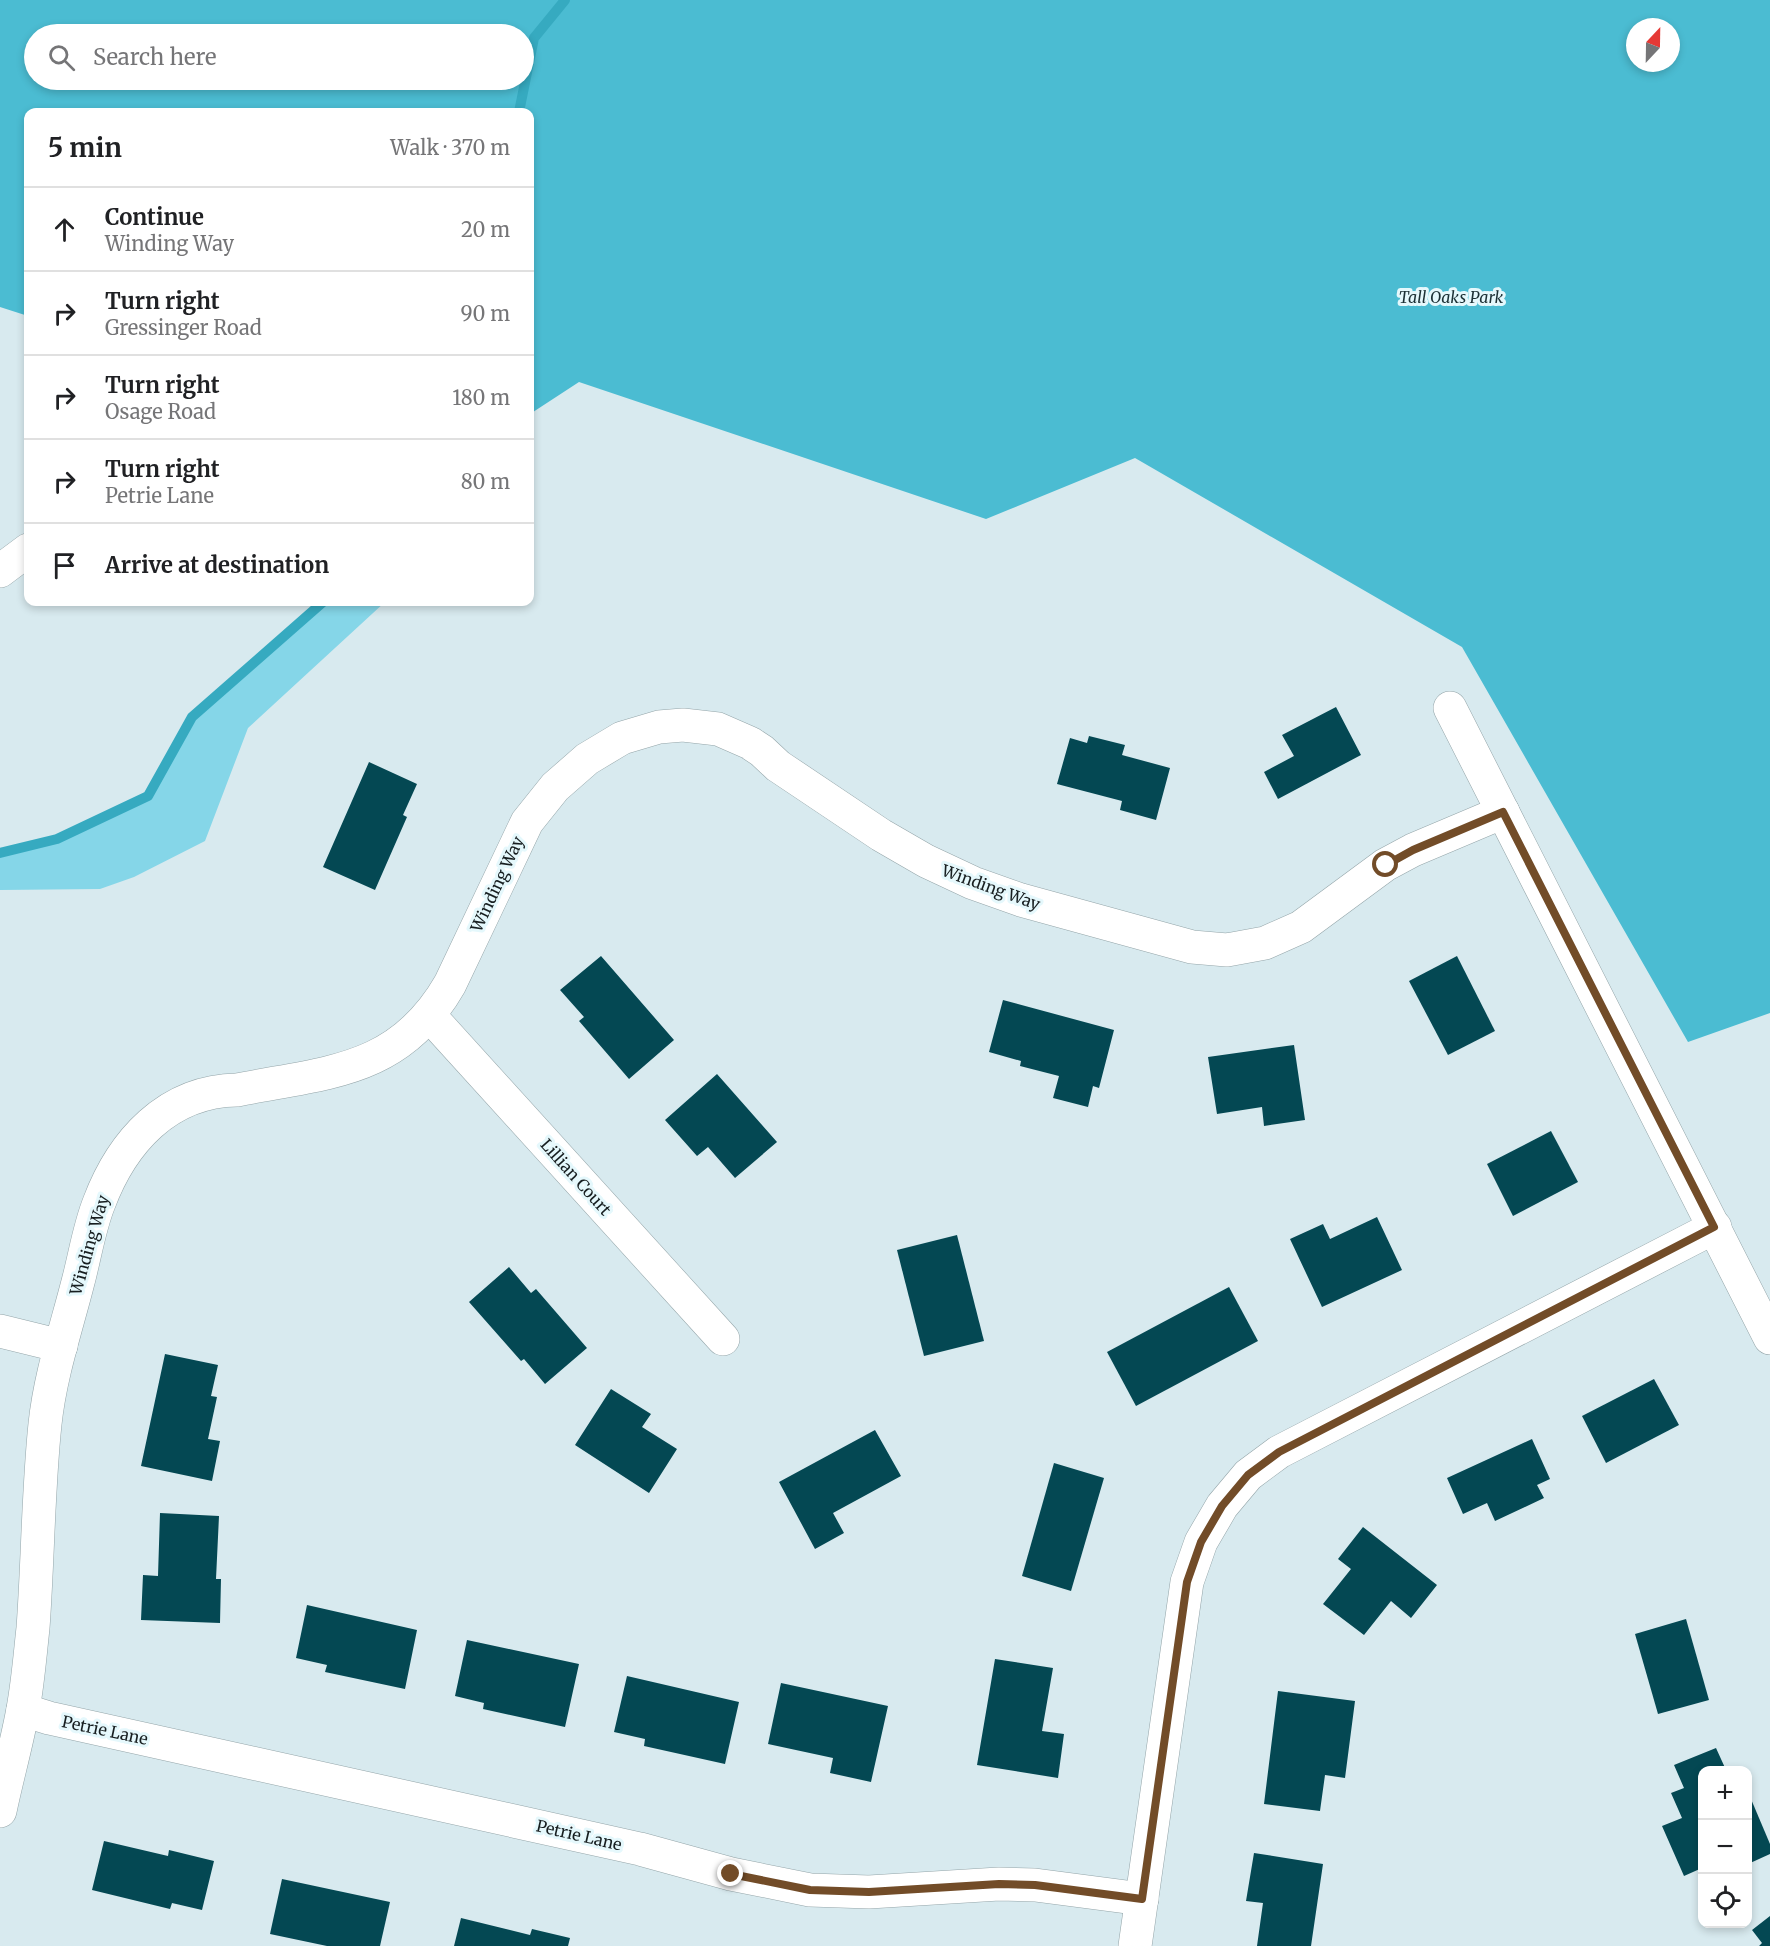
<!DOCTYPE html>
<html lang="en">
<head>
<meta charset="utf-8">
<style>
  body { margin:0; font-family:Merriweather,serif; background:#f6f6f6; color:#202124 }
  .controls { position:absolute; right:18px; bottom:18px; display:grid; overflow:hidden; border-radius:12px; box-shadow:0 3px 9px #0003 }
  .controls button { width:54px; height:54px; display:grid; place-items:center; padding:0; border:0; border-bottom:2px solid #e0e0e0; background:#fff; color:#202124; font:30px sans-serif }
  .compass { position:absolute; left:1626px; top:18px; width:54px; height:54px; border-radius:50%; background:#fff; box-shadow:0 3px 9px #0003; rotate:22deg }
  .stop { position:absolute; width:18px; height:18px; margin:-14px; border:4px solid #724c28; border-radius:50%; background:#fff }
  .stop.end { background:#724c28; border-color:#fff; box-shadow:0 2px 6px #0008 }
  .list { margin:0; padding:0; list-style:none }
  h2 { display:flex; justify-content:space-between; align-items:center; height:78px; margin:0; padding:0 24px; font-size:26px }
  h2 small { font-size:20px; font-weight:400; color:#757577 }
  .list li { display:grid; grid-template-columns:39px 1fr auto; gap:18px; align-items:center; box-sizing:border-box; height:84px; padding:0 24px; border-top:2px solid #e0e0e0 }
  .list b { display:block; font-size:22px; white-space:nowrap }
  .list p { margin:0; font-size:20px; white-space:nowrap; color:#757577 }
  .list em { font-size:20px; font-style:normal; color:#757577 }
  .icon { flex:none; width:33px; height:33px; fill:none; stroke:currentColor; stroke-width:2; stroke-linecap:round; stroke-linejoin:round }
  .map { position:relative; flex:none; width:1770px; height:1946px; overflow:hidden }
  .search { position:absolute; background:#fff; box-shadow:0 3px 9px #0003; left:24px; top:24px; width:510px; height:66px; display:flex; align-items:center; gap:15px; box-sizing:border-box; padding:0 21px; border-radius:33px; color:#757577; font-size:22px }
  .panel { position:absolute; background:#fff; box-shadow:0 3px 9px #0003; left:24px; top:108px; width:510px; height:498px; border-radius:12px }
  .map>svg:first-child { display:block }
</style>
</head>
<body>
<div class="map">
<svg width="1770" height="1946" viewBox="0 0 1770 1946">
  <rect width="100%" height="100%" fill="#d8eaef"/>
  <path fill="#85d6e8" d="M323,602h62l-137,126 -43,113 -71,36 -34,12 -100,1v-37l57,-14 91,-43 44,-79z"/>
  <path fill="#4bbcd2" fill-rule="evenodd" d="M0,0h1770v1013l-82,29 -226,-395 -327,-189 -149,61 -407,-137 -49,32v-302h-502v204l-28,-9zM1635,27h36v36h-36zM34,34h490v46h-490z"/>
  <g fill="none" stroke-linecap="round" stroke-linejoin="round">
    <g stroke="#36aac0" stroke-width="10">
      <path d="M519,112l15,-74 31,-38"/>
      <path d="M0,853l57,-14 91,-43 44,-79 131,-115"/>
    </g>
  </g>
  <g fill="#044853">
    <path d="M1336,707l25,48 -83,44 -14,-27 30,-16 -12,-21z"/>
    <path d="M1089,736l36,9 -3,10 48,13 -14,52 -36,-10 2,-9 -65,-17 13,-46 17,5z"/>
    <path d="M369,762l48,22 -14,31 4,2 -32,73 -52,-23z"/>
    <path d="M601,956l73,84 -45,39 -50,-58 5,-4 -24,-27z"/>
    <path d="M1457,956l38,75 -47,24 -39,-74z"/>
    <path d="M1003,1000l111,30 -15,58 -6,-2 -5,21 -35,-9 6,-22 -39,-10 1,-5 -32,-9z"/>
    <path d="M1294,1045l11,75 -41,6 -2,-19 -45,7 -9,-57z"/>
    <path d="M717,1074l60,68 -42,36 -27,-31 -11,9 -32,-36z"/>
    <path d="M1551,1131l27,51 -65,34 -26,-52z"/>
    <path d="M1377,1217l25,53 -80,37 -32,-68 33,-15 7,15z"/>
    <path d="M957,1235l27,106 -60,15 -27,-106z"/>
    <path d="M509,1267l22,26 5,-4 51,59 -42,36 -21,-25 -3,2 -52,-59z"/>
    <path d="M1229,1287l29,54 -122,65 -29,-54z"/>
    <path d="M165,1354l53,11 -7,31 6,1 -9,42 12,2 -8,40 -71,-15z"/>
    <path d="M1654,1379l25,46 -73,38 -24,-47z"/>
    <path d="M611,1389l40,25 -9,13 35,22 -28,44 -74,-48z"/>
    <path d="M875,1430l26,46 -68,37 11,20 -29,16 -36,-67z"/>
    <path d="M1532,1439l18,40 -13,6 7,13 -49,23 -8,-18 -24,11 -16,-36z"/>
    <path d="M1054,1463l50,15 -33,113 -49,-15z"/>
    <path d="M160,1513l59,3 -3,63h5l-1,44 -79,-3 2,-45 15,1z"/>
    <path d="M1363,1527l74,58 -26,33 -20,-17 -27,34 -41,-31 28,-35 -13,-10z"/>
    <path d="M307,1605l110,25 -12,59 -80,-17 2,-7 -31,-7z"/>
    <path d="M1686,1619l23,81 -51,14 -23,-80z"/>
    <path d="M467,1640l112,24 -14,63 -82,-18 1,-6 -29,-7z"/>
    <path d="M995,1659l58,9 -11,63 22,3 -6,44 -81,-13z"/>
    <path d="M627,1676l112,26 -14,62 -81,-18 1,-7 -31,-7z"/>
    <path d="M781,1683l107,23 -17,76 -41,-9 3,-15 -65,-14z"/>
    <path d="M1278,1691l77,10 -10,77 -20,-3 -5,36 -56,-7z"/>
    <path d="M1716,1748l10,22h-24v98l-18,8 -22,-50 20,-8 -11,-25 13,-5 -10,-23z"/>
    <path d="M1748,1792l22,52v10l-22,10z"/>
    <path d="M104,1841l64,15 1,-6 45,11 -12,49 -30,-7 -2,6 -78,-19z"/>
    <path d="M1254,1853l69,11 -12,82h-54l6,-43 -17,-2z"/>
    <path d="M282,1879l108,23 -10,44h-53l-57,-12z"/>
    <path d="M1770,1916v30h-11l3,-3 -10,-13z"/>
    <path d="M461,1918l69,17 2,-6 38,9 -2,8h-114z"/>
  </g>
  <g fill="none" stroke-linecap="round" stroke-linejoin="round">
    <g stroke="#94a5a9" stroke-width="34">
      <g id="minor">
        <path d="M0,571l28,-21"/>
        <path d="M1450,708l320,630"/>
        <path d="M429,1015l294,324"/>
        <path d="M0,1331l61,15"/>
        <path d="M23,1710l26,8 591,131 91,25 79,16 59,2 130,-8 36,1 107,14"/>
        <path d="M0,1811c7,-34 17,-68 23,-102 5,-27 7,-54 10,-81 5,-68 5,-137 12,-204 5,-48 21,-95 33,-142 7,-26 11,-54 21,-79 23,-61 68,-112 138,-113 90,-18 162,-17 213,-106l77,-162 28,-35 32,-28 35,-21 37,-11 24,-2 35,4 32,14 12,8 16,15 103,69 45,26 47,22 48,17 171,47 35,3 38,-7 36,-16 84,-62 28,-15 90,-38"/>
        <path d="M1135,1946l52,-364 14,-40 21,-36 26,-31 31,-23 436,-225"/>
      </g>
    </g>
    <use href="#minor" stroke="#fff" stroke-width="33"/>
  </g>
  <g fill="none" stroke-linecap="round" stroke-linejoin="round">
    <path stroke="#724c28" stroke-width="8" d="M731,1874l79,16 59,2 130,-8 36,1 107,14 45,-317 14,-40 21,-36 26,-31 31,-23 435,-225 -211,-415 -90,38 -27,15"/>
  </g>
  <g text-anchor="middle" stroke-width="6" stroke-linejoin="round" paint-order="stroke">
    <g font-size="16" font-style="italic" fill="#1c3035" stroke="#e5f8fc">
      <text x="1451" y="303">Tall Oaks Park</text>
    </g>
    <g font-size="16" fill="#171e20" stroke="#e5f8fc">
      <text transform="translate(497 884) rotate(-65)" y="6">Winding Way</text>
      <text transform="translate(991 887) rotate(20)" y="6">Winding Way</text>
      <text transform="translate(576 1177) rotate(48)" y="6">Lillian Court</text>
      <text transform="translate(89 1245) rotate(-74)" y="6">Winding Way</text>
      <text transform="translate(105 1730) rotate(12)" y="6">Petrie Lane</text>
      <text transform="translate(579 1835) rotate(13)" y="6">Petrie Lane</text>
    </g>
  </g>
</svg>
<div class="controls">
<button>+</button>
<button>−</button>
<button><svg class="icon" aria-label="locate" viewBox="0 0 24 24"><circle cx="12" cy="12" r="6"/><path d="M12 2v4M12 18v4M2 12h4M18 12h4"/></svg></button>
</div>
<svg class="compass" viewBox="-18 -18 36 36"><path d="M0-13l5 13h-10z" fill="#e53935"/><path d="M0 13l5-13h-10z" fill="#757577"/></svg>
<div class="stop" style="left:1386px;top:865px"></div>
<div class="stop end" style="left:731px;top:1874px"></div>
<div class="search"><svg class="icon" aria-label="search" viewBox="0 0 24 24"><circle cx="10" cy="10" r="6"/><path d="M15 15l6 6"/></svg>Search here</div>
<section class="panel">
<h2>5 min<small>Walk · 370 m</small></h2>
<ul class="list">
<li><svg class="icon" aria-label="ahead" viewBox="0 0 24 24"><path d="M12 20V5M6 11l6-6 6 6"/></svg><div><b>Continue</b><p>Winding Way</p></div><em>20 m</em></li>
<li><svg class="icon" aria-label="right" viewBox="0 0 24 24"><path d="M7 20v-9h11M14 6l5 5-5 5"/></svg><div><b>Turn right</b><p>Gressinger Road</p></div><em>90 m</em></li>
<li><svg class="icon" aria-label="right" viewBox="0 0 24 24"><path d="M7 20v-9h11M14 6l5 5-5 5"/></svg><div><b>Turn right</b><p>Osage Road</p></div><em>180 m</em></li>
<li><svg class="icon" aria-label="right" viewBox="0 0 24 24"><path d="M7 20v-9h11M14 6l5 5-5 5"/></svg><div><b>Turn right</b><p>Petrie Lane</p></div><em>80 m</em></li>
<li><svg class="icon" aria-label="arrive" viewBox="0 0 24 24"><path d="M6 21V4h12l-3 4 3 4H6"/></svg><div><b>Arrive at destination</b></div></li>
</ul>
</section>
</div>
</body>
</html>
